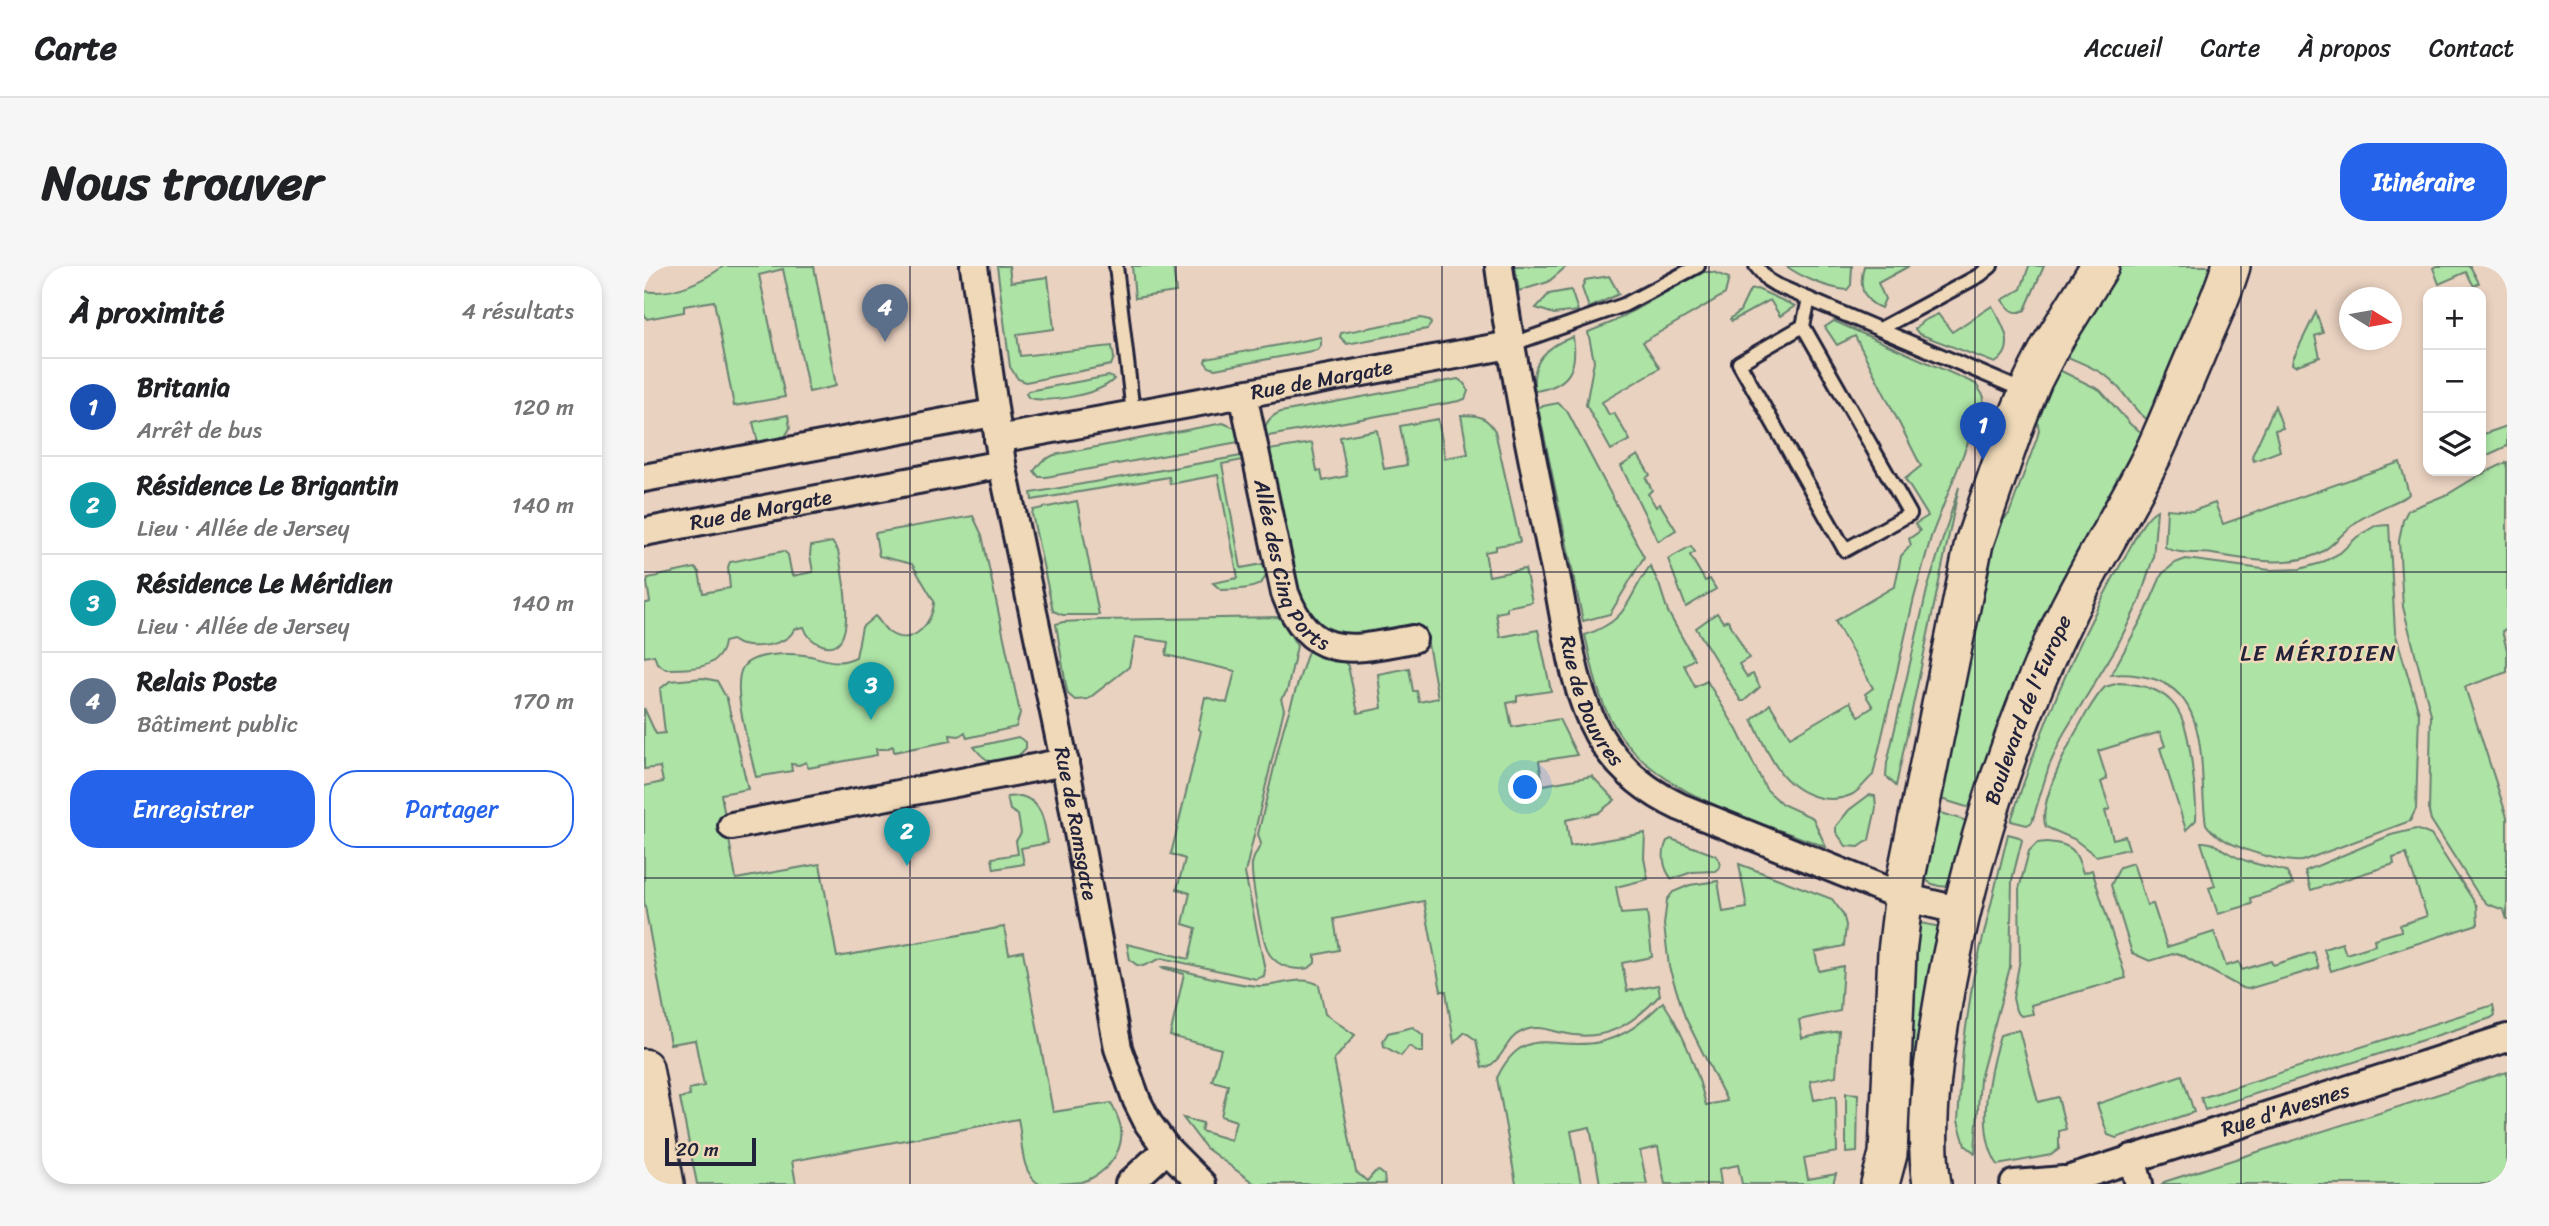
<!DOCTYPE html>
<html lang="fr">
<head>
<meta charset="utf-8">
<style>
  body { margin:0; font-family:Sriracha,sans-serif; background:#f6f6f6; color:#202124 }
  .controls { position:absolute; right:21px; top:21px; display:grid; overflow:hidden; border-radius:14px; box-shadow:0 4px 10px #0003 }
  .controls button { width:63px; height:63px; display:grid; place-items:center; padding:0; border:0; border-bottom:2px solid #e0e0e0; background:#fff; color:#202124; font:35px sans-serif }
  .compass { position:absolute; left:1695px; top:21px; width:63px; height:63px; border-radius:50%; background:#fff; box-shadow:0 4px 10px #0003; rotate:101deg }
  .scale { position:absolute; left:21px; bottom:18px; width:91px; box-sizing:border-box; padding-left:7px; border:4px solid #22223b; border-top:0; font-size:19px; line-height:24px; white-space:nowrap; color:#22223b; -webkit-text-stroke:5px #efd9b8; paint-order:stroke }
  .you { position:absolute; left:882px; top:522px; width:24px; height:24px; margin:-18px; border:5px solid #fff; border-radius:50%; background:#1a73e8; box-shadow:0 0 0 10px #1a73e833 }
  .badge { display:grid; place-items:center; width:46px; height:46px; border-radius:50%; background:#2563eb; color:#fff; font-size:23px; font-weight:700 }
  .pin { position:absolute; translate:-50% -58px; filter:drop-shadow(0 2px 4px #0008) }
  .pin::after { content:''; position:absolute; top:37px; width:24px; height:21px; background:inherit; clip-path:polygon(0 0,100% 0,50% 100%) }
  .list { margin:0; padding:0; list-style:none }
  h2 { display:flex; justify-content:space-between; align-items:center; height:91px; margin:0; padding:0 28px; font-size:30px }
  h2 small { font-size:23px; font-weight:400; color:#757577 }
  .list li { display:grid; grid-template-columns:46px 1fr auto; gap:21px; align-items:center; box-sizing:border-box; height:98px; padding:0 28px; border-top:2px solid #e0e0e0 }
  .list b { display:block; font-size:26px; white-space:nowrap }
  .list p { margin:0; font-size:23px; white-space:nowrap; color:#757577 }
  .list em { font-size:23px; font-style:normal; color:#757577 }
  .actions { display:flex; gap:14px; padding:21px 28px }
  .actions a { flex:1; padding:16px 0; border:2px solid #2563eb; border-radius:28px; text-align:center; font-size:24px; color:#2563eb }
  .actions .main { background:#2563eb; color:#fff }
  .icon { flex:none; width:38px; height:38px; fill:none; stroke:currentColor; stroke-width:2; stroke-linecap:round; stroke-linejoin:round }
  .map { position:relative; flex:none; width:1863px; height:918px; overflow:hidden; border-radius:28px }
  header { display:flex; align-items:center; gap:42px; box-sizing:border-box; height:98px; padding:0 35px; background:#fff; border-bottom:2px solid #e0e0e0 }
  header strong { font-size:33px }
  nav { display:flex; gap:38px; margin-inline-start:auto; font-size:24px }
  .intro { display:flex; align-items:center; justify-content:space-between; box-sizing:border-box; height:168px; padding:0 42px }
  h1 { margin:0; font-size:49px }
  .button { padding:18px 32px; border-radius:28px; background:#2563eb; color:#fff; font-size:24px; font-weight:700 }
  main { display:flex; gap:42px; padding:0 42px }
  aside { flex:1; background:#fff; border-radius:28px; box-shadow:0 4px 10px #0003 }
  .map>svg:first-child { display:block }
</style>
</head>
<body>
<header>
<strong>Carte</strong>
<nav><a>Accueil</a><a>Carte</a><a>À propos</a><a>Contact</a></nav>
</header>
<div class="intro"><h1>Nous trouver</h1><a class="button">Itinéraire</a></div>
<main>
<aside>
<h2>À proximité<small>4 résultats</small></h2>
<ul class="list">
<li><span class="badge" style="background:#1a4fb4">1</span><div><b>Britania</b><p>Arrêt de bus</p></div><em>120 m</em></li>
<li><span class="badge" style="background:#0f9aa8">2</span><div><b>Résidence Le Brigantin</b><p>Lieu · Allée de Jersey</p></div><em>140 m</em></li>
<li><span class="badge" style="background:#0f9aa8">3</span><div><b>Résidence Le Méridien</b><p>Lieu · Allée de Jersey</p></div><em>140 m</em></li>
<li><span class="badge" style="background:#5c6f8a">4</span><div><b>Relais Poste</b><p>Bâtiment public</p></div><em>170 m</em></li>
</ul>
<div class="actions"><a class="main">Enregistrer</a><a>Partager</a></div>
</aside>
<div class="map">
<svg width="1863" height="918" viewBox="0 0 1863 918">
  <rect width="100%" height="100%" fill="#ead2c1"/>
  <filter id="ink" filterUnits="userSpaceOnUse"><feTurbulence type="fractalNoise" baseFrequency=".0143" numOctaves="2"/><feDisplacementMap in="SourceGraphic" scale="14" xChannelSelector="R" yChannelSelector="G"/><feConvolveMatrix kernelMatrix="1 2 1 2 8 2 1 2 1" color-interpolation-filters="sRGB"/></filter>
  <g filter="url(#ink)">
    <g fill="#ade3a5" stroke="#688270" stroke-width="2">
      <path d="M80,0h90l22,120 -27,6 -26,-123 -24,6 26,122 -51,9 -20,-105 -30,5v6l-37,7 -3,-5v-23c28,5 57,-9 80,-25z"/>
      <path d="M353,0h12l2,16 37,-5 6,52 -37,5 3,22 92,-10 2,12 -3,7 -85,17 -8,-3 -8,-12z"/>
      <path d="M488,0h41l3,26 -41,6z"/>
      <path d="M871,0h52l-19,16 -29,9z"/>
      <path d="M1142,0h66l-1,19 -4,5c-20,-2 -44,-12 -61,-24z"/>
      <path d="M1220,0h45l-31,17 7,16 -4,9c-20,-8 -22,-23 -17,-42z"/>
      <path d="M1385,0h15l-19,44c-11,6 -17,-1 -23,-10l19,-11z"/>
      <path d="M1466,0h112l-34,53 -22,56 -10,50c-24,-13 -27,-29 -46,-46 -14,-12 -37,-19 -53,-27z"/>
      <path d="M1792,0h34l9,17 -5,3 -8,-14 -27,12 -6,-16z"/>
      <path d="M1058,6h11l16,6 -4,16 -82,48 17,26 -58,34 7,13 5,-2 16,27 -19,10 -25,-45 8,-44 -6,-29 25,-10z"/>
      <path d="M965,10l10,18 -30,14 -7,-20 3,-8z"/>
      <path d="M1113,23l38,17 -15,10 -10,-16 -38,21 -2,-2 10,-8 10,-21z"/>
      <path d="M927,24l7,21 -24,3 -18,-6 13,-14z"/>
      <path d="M1348,40c11,18 26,43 3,57l-76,-29 -4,-5 8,-8 15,-7 14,18z"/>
      <path d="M1672,46l7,21 -8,3 5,21 -25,9 -3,-2 1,-5z"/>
      <path d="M777,52l9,2 1,4 -4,5 -80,15 -7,-7 1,-4z"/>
      <path d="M1190,55l142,63 8,13 -3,12 -50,128 -17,61 -41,177c-7,6 -12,14 -20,19 -10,5 -21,6 -32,4 -41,-9 -52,-44 -69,-78l18,-16 20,33 60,-35 9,14 14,-9 -8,-13 8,-6 -38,-67 60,-35 6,-30 10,-11 -2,-6 11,-8 -5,-7 13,-8 -23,-37 16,-13 -66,-130 -18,9 -12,-18z"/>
      <path d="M677,71v8l-4,5 -102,19 -6,-2 -4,-5 1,-3z"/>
      <path d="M929,71c5,32 -4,49 -38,54 -6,-29 13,-46 38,-54z"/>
      <path d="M1405,99l51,25 31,35 19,13 -170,373 -49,-15 64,-267 14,-15 28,-76 2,-8 -4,-21z"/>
      <path d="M465,110l5,3c-15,16 -64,24 -85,19l-3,-4 2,-3z"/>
      <path d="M814,113l7,5 3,7 -3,8 -6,2 -196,36c1,-12 6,-21 18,-25z"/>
      <path d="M914,137l9,8 77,146 -34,57 -27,7 -45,-214z"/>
      <path d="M1631,140l8,22 -8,2 5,21 -26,10 -2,-5z"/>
      <path d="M144,149l2,13 -5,9 -27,6 -5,-21z"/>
      <path d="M817,149c17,0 25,1 34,16l25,111 -24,4v4l-11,2 4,24 36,-7 7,33 -25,5v4l-11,2 4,24 38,-7 13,61 -34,5v5l-10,2 5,24 47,-8 18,36 -38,6 4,24 49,-9 23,24 -17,13 -32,7 4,26 75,-13 -1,25 4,21 -32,8 5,27 26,-2 5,45 -30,6 5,28 31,-6 2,10c-27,29 -55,48 -97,38 -15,-3 -27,-9 -42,-1 -14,6 -17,24 -29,32 -3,3 -7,3 -10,4l-6,-28 -11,-8 -11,11 -8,-52h-5l-17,-90 -90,18 5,31 -24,5v8l-6,5c-14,3 -30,-1 -39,-13 -8,-12 -19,-76 -18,-91 1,-7 6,-14 9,-20l-3,-10 25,-104 25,-79 35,9 5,6 10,47 24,-5 -4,-34 31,-6 4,23h4l2,11 19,-4 -13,-70 -78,13 -25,-9 -24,-31 -35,-150 49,-8 5,28h4l2,10 24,-5 -7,-39 37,-7 7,39 23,-4 -7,-39 38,-7 7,39 23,-4z"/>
      <path d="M579,157l17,7 4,11 -198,36h-7l-5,-6 8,-10 12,-6z"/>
      <path d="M1863,160v20l-26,12v-23z"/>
      <path d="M603,189l1,4 -26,5 19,104 27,-5c1,29 -26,26 -47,27l-8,-7 25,-5 -20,-103 -48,9 -1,-7 -137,23 -1,-7z"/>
      <path d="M994,189l12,20 -4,3 6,12 -4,4 8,13 4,-3 16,26 -18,11 -37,-75z"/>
      <path d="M1756,196l9,32 -2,2c-17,9 -36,15 -52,27 -13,10 -22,24 -37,31 -33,14 -71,5 -106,0 -13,-2 -35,1 -47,-7l2,-38 26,2 22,-8 8,21z"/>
      <path d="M1863,196v167l-5,2 5,19v22l-42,15 42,130v103l-3,-10 -17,-6 -9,-10 -47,-74 -2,-8 2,-98 -28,-107 -4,-66 4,-21 5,-10 40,-16 30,-18z"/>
      <path d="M1315,221l-63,299 -10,-10 1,-13 40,-173z"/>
      <path d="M433,235l22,114h-36l-10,-4 -21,-97 1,-4z"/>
      <path d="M1513,244l-4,48 -14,44 -23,46 -52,85 -15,33 -17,56 -5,3 -16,-4c29,-92 68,-184 116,-268 8,-14 16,-35 30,-43z"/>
      <path d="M329,250l9,19 38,178 -4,14 -49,11 -2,-6 -6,4 -9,-1 1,6 -57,11 -1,-6 -7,3h-10l1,6 -69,13 -2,-6 -7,3 -8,-1 1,7 -36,6c-5,-23 -26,-91 -13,-110 9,-14 46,-14 61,-12 22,3 30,12 52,2l6,-30 13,-11c5,5 10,14 15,17 23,15 44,-12 44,-32l-22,-37 -33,-8 -4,-23z"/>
      <path d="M1745,259l6,107 24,81 -3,96 -6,12 -108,40c-24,2 -83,-16 -96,-37 -8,-47 7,-126 -52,-145 -14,-4 -28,-6 -43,-4l35,-64 16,-37 13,-11 11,-4 84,11 30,-1 21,-6 19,-10 17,-16 18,-11z"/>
      <path d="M188,276l6,9c3,16 24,107 -16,94 -9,-3 -15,-9 -18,-18l-10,2c-4,17 -50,23 -62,11l-8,2c-3,28 -34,27 -58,27l-9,-6 -3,-8 -10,2v-53l6,-2 -3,-19 1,-5 47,-10 4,4 4,21 27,-5 -2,-21 2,-5 54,-11 4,4 4,21 21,-4 -3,-17 1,-9z"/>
      <path d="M1047,280l4,6 -5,3 15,26 5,-2 6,10 -30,18 -18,-48z"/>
      <path d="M1006,300l9,18 9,28 26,47 -10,6 11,22 12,-6 30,49 29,59 16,15 31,14 13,29c-73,-28 -174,-52 -214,-125 -15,-26 -20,-57 -27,-87 46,-16 40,-35 65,-69z"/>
      <path d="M1073,347l6,9 5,-2 21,38 -10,6 8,13 6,-3 7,13 -16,14h-3l-45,-73z"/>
      <path d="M636,351l17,29 -10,45 -6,8 3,10 -39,164 20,97 -1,6 -8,3 -94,-21 -19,8 -6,-1 -7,-5 -3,-16 62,15 7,-31 -13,-4 7,-31 -13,-4 8,-30 -14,-5 30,-123 -3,-2 7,-32 22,6 8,-32 -69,-16 2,-13 -33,-5 -6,30 -41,32 -13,1 -7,-6 -2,-8 -10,-62 7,-2 37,-2z"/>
      <path d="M59,412l14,3 10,18 21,90 -27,5 15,85 84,-15 17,93 167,-30 5,27 14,-3 30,161 58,-9c4,8 9,17 10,26 3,24 -16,46 -39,53 -14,2 -29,2 -43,2 -20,-13 -16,-44 -21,-65l-226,42 4,23h-99l-17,-86 10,-2 -1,-7 15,-3 -9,-46 -25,4 -26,-143v-115l19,-4 -3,-15 -16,2v-61l12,26 9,-1 -5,-44 10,-8z"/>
      <path d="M1475,417c58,2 67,32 73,82 2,19 5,37 4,55l-10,10 -26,-82 5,-2 -5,-14 -62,19 9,28 -6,3 9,27 -5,2 8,28 12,-3 4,13 -33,7 -22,-17 -28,-12c-12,-23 40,-121 59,-140z"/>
      <path d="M374,471l8,5v6c-19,22 -35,21 -52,-1z"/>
      <path d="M1225,529l6,1 1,12 -7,32 -10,7 -13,-1 -10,-14v-6l13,-16z"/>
      <path d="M377,530c23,6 23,28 27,47l-27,5 3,16 -30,5 -2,-11 26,-4 -2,-13 5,-8 -3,-18 -8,-5 -3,-13z"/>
      <path d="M1283,543l50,15 -26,62c-11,2 -19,0 -27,-8z"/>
      <path d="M1772,563l15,6 46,71 1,18 -147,47 -7,-22 18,-6 4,11 29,-9 -1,-6 27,-8 -1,-6 27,-9 -21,-62 -13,4 1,6 -83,26 -6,-19 86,-36z"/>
      <path d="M1364,568l11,3 3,3 -10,40 -2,87 -30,112 -5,74 -10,-8 -7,-24 5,-73 10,-69z"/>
      <path d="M1027,573l44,16 4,5 1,7 -5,4 -23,1 -20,7c-9,-10 -11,-26 -5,-38z"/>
      <path d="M1403,576c25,2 29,7 36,31l9,-3 34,108 -95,27 2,9 -12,2 -5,-5 -3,-13 7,-39 -1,-70 10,-38 8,-8z"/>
      <path d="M1557,576c11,-1 17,5 26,10 18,11 39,14 59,19l7,13 -42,14 1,6 -34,10 -9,-26 6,-2z"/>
      <path d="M1489,597l14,42 6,-1 14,43 47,-15 12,34 13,-4 3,8 29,-9 2,4 41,-13 5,16 -71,21 -6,-1 -60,-33 -6,-2 -26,8 -18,-8 -21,-68 9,-18z"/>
      <path d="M1095,598l93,35 11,15 3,11 -2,21 -29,6 4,19 24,-5 -3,45 -41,9 3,18 37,-7 -3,45 -26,5 4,19 22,-4 1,56 -33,6 4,21 28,-5 -3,10h-91l-4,-19 -19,4 2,15h-56l-7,-37 -18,4 7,33h-47l-10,-57 -19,4 10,53h-65l-19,-106c27,-57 58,-26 103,-36 29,-7 42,-20 63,-40 21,31 34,67 43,103l21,-4 -42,-84 -16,-50 -5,-42 3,-25 6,-8 17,-7 28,-4 5,31 24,-4z"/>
      <path d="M1276,657l21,4 -30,233h-7l12,-235z"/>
      <path d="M516,701h6c31,6 62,17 93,19 20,1 42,-12 60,-1l6,29 30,21 -21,25 22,112 11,9 8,-9 4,-1 5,4 1,9h-130l-49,-36 -23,-30 20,5 -2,8 30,9 5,-19 -15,-5 7,-31 -16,-4 9,-32 -51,-13 14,-62z"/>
      <path d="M1849,739l2,10 -4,3 -286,92 -4,-12z"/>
      <path d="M769,761l10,8v17h-4l-10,-6 -8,10 -17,-10 -1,-5 5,-8z"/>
      <path d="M1375,764l19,72 20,-5 8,32 -7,2v18l-8,6 -53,10c-23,-34 -9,-93 2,-130z"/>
      <path d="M1863,806v112h-345l2,-2z"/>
      <path d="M1538,809l12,37 -78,26 -8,-3 -11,-31z"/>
      <path d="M1202,827l12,1 -1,58 -11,1z"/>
    </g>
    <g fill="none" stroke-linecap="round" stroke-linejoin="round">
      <g stroke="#22223b" stroke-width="18">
        <g id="lane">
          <path d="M472,0l17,147"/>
          <path d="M1112,0l12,14 8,5 248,106"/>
          <path d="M1159,60l-64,37 106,187 65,-36 -107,-188 6,-27"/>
          <path d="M1236,63l100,-54 11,-9"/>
          <path d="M866,79l114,-40 74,-39"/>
        </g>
      </g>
      <g stroke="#22223b" stroke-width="32">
        <g id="street">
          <path id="s1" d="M330,0l28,198 67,320 49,264 19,53 11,22 19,26 35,35"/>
          <path id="s2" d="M855,0c14,104 36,206 57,309 11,53 16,111 42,159 19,33 48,57 82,73l223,90 59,14"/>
          <path id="s3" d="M599,128l42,199c26,70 68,57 128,46"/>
          <path id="s4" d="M354,173l512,-94"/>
          <path d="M0,212l349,-65"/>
          <path id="s5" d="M0,266l358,-68"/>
          <path d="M88,560l333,-64"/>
          <path d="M1488,892l7,26"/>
          <path d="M485,918l38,-35"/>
          <path d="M1370,918l49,-4"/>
          <path id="s6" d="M1411,918l452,-146"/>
        </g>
      </g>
      <g stroke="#22223b" stroke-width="42">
        <g id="secondary">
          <path d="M0,802l21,116"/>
          <path d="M1236,918l8,-30 9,-202 9,-75 68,-334 43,-124 16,-39 18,-35 49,-79"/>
          <path id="s7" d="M1288,918c-10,-62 4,-143 15,-205 25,-128 64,-252 122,-370 26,-52 57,-101 83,-153 16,-33 29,-68 44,-102 12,-29 26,-57 35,-88"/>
        </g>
      </g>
      <use href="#lane" stroke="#efd9b8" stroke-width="12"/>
      <use href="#street" stroke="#efd9b8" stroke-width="26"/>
      <use href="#secondary" stroke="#efd9b8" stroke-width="37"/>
    </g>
  </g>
  <path fill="none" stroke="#22223b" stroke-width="2" stroke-opacity="0.55" d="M266,0v918M532,0v918M798,0v918M1065,0v918M1331,0v918M1597,0v918M0,306h1863M0,612h1863"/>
  <g text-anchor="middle" stroke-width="5" stroke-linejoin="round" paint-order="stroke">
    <g font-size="21" fill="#22223b" stroke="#efd9b8">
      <text dy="7" stroke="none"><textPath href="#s4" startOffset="329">Rue de Margate</textPath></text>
      <text dy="7" stroke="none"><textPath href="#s5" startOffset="119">Rue de Margate</textPath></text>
      <text dy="7" stroke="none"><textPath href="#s3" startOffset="180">Allée des Cinq Ports</textPath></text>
      <text dy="7" stroke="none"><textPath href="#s2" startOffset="446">Rue de Douvres</textPath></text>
      <text dy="7" stroke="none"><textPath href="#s7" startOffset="488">Boulevard de l'Europe</textPath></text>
      <text dy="7" stroke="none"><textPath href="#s1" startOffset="567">Rue de Ramsgate</textPath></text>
      <text dy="7" stroke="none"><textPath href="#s6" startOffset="242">Rue d'Avesnes</textPath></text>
    </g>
    <g font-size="23" letter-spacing="2" fill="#22223b" stroke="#efd9b8">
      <text x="1675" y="395">LE MÉRIDIEN</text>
    </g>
  </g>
</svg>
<div class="controls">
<button>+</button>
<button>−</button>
<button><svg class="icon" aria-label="layers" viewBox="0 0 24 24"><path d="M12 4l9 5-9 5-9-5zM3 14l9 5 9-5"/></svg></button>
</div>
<svg class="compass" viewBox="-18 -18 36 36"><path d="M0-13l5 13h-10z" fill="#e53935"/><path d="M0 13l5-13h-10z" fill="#757577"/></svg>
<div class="scale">20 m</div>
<div class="you"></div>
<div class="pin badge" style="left:1339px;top:194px;background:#1a4fb4">1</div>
<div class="pin badge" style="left:263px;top:600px;background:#0f9aa8">2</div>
<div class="pin badge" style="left:227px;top:454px;background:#0f9aa8">3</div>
<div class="pin badge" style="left:241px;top:76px;background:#5c6f8a">4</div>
</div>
</main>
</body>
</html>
